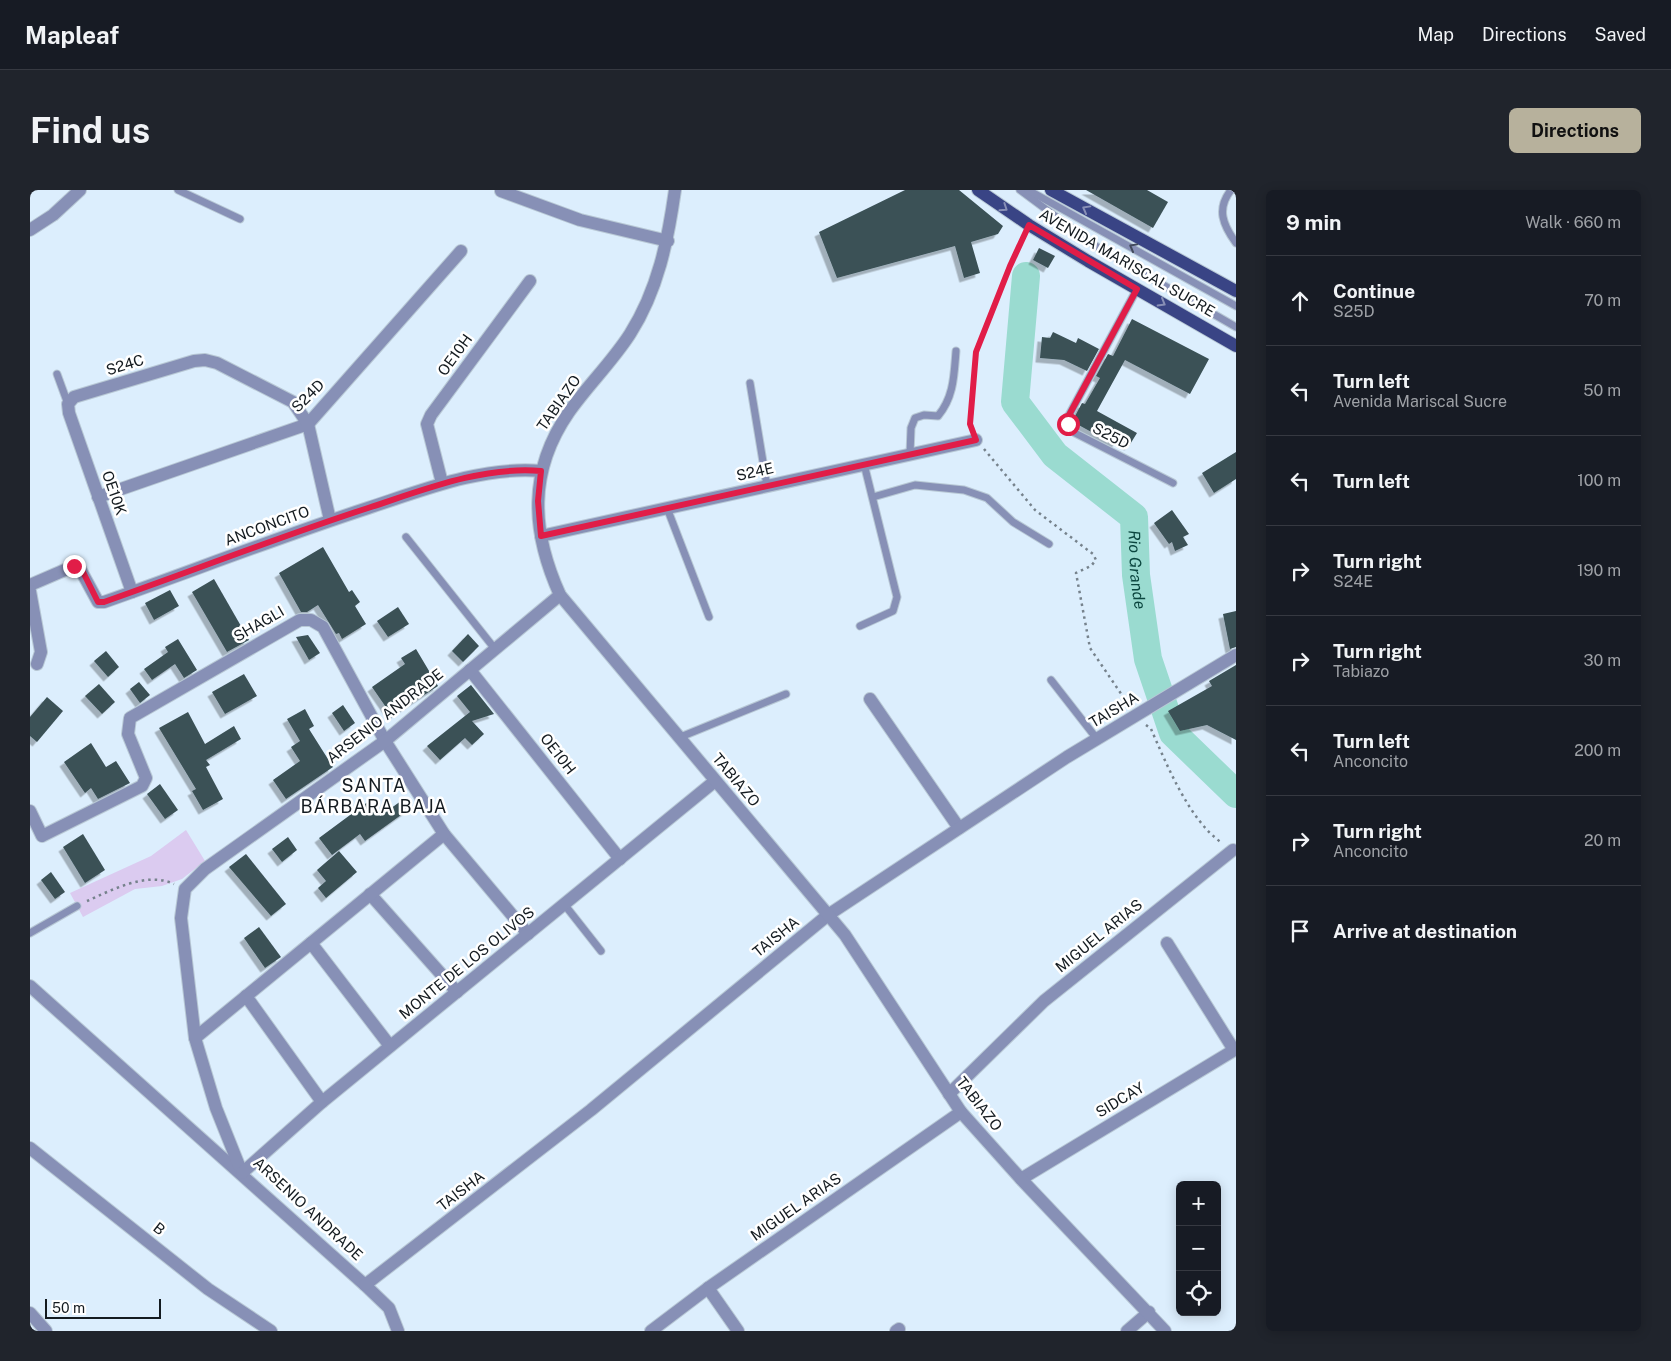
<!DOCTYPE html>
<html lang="en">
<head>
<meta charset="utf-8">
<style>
  body { margin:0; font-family:"Public Sans",sans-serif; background:#20242c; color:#f1f3f6 }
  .controls { position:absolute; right:15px; bottom:15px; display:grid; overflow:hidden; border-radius:8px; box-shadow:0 2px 12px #0003 }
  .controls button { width:45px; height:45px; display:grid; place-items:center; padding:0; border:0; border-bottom:1px solid #363941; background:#171b24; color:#f1f3f6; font:25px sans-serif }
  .scale { position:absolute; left:15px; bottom:12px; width:116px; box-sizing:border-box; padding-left:5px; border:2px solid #141b20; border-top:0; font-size:14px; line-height:18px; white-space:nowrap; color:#141b20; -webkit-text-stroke:4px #fff; paint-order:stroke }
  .stop { position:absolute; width:15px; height:15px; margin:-11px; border:4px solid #e11d48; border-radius:50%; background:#fff }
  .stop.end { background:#e11d48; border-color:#fff; box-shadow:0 1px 5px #0008 }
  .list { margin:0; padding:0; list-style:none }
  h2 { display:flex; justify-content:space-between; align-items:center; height:65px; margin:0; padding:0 20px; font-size:21px }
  h2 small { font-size:16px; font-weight:400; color:#9ea1a6 }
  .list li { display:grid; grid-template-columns:32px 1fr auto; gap:15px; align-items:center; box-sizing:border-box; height:90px; padding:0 20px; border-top:1px solid #363941 }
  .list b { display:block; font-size:19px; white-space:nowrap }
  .list p { margin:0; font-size:16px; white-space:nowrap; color:#9ea1a6 }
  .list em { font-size:16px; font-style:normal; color:#9ea1a6 }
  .icon { flex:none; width:28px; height:28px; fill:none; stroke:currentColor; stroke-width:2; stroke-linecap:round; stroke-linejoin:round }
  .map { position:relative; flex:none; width:1206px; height:1141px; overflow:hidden; border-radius:8px }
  header { display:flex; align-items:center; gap:30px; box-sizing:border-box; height:70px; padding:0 25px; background:#171b24; border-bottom:1px solid #363941 }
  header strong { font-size:24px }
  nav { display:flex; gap:28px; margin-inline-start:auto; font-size:18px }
  .intro { display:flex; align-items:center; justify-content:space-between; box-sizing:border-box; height:120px; padding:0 30px }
  h1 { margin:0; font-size:35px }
  .button { padding:12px 22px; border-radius:8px; background:#b7b19c; color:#111; font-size:18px; font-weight:700 }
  main { display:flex; gap:30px; padding:0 30px }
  aside { flex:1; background:#171b24; border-radius:8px; box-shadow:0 2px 12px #0003 }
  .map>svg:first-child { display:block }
</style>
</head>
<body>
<header>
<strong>Mapleaf</strong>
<nav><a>Map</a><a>Directions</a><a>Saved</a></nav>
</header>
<div class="intro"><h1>Find us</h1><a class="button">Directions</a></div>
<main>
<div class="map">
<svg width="1206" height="1141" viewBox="0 0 1206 1141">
  <defs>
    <filter id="shadow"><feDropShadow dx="-4.5" dy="4.5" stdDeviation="0" flood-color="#0004"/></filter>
  </defs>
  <rect width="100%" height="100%" fill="#dceefd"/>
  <path fill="#dbcbf0" d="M156,640l19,31 -23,18 -20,7 -27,3 -52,28 -13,-24 81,-37z"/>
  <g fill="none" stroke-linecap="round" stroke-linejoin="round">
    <path stroke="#9adbd0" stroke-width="28" id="s1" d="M996,86l-11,126 40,53 79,62 2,58 12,84 25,74 63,61"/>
  </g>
  <g fill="#3b5156" filter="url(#shadow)">
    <path d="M875,0h54l44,36 -5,8 -27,8 9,31 -16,5 -9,-32 -118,32 -18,-46z"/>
    <path d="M1056,0h61l21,12 -15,26z"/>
    <path d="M1009,58l16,8 -7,12 -15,-8z"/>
    <path d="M1102,129l77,40 -19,35 -65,-34 -28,51 40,22 -8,13 -10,-7 -4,6 -40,-22 -1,-5 8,-15 3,1 15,-26 -4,-2 12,-22 5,2z"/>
    <path d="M1023,142l23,11 2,-5 21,11 -12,22 -23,-11 -24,-2 2,-21 8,1z"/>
    <path d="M1206,262v27l-22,14 -12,-20z"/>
    <path d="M1142,320l17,24 -6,3 5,8 -13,6 -3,-9 -3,2 -15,-21z"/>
    <path d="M293,357l26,45 3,-2 8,12 -5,4 11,18 -24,15 -3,-6 -3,1 -18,-29 -11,7h-6l-22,-39z"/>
    <path d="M184,389l35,61 -22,12 -35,-60z"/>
    <path d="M140,400l9,16 -25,14 -9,-17z"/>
    <path d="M368,417l11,17 -21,13 -11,-16z"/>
    <path d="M1206,421v36l-6,2 -7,-35z"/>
    <path d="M438,444l11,12 -16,16 -11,-11z"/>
    <path d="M278,445l12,18 -11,7 -13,-23z"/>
    <path d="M148,449l19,31 -13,8 -9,-14 -23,16 -8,-11 24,-17 -3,-5z"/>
    <path d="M386,459l22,37 -46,30 -20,-29 33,-23 -4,-6z"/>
    <path d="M76,461l13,16 -11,10 -14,-16z"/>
    <path d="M1206,475v75l-29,-15 -27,6 -12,-20 44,-25 -3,-5z"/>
    <path d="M214,484l13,22 -32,18 -13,-22z"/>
    <path d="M109,492l11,13 -10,8 -10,-14z"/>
    <path d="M69,494l16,18 -13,12 -17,-18z"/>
    <path d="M441,495l23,29 -22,7 12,13 -12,11 -7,-7 -25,22 -13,-14 43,-34 -13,-16z"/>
    <path d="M17,507l16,14 -26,31 -7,-6v-19z"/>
    <path d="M313,515l12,18 -11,8 -12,-18z"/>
    <path d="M275,519l9,17 -5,3 24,38 -47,32 -13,-19 27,-19 -9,-14 9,-6 -13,-22z"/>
    <path d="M158,522l17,32 29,-18 7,13 -35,21 4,5 -4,2 17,32 -20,11 -11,-19 4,-2 -37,-61z"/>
    <path d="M61,553l15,24 10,-6 14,22 -32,16 -7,-11 -6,5 -21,-31z"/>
    <path d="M130,594l18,26 -13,9 -18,-25z"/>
    <path d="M339,611l11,15 21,-15 7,9 -43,31 -5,-7 -28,21 -13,-17z"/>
    <path d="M53,644l22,36 -20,13 -22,-36z"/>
    <path d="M258,647l9,13 -15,12 -10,-13z"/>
    <path d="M309,661l18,21 -31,26 -8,-10 8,-7 -9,-11z"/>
    <path d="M216,664l40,50 -15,12 -42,-49z"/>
    <path d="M21,682l14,20 -10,7 -14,-19z"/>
    <path d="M229,737l22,30 -16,11 -21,-30z"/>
  </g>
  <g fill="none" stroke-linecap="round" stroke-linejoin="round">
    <g stroke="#b8c8d5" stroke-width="9">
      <g id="service">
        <path d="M148,0l62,29"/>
        <path d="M990,0l74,55 142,82"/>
        <path d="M998,0l208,116"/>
        <path d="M1201,0c-15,19 -8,35 5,53"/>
        <path d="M1107,99l-69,128 1,7 6,9 98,50"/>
        <path d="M27,184l11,30"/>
        <path d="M720,193l17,103"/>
        <path d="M880,264l1,-26 4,-10 9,-3 14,1c16,-19 16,-41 18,-65"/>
        <path d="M843,307l42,-12 49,5 23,8 26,24 36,22"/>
        <path d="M637,318l42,109"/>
        <path d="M376,347l89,112"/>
        <path d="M830,436l33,-15 4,-14 -33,-133"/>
        <path d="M1021,490l46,59"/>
        <path d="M648,548l108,-44"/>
        <path d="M534,714l37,47"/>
        <path d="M0,743l47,-27"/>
      </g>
    </g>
    <g stroke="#b8c8d5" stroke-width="14">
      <g id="minor">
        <path d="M471,1l79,29 88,21"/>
        <path d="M0,40l23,-15 27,-25"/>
        <path d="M412,293l-15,-59 4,-9 99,-134"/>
        <path d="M68,307l210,-73 153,-173"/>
        <path d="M511,346l435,-96"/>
        <path d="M0,395l44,-19 5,1 19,35h6c88,-31 175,-65 264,-94 55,-18 114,-42 173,-37"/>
        <path d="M0,401l11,61 -4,12"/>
        <path d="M102,402l-63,-179 -1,-9 6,-7 120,-36 11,-1 12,3 76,39 15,22 22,96"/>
        <path d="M440,480l150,189"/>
        <path d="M840,509l89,129"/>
        <path d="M0,621l12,25 100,-50 4,-8 -18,-44 2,-16 170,-98h11l12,7 62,114 59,93 84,100"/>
        <path d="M340,704l87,98"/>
        <path d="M281,753l79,103"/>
        <path d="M1137,753l67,107"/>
        <path d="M0,796l335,299 24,23 9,23"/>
        <path d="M216,806l76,106"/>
        <path d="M165,848l249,-204"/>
        <path d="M919,904l95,-93 189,-151"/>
        <path d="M0,958l178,141 63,42"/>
        <path d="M212,983l-26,-65 -21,-70 -14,-120 4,-29 20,-20 180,-128 175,-146"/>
        <path d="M212,983l80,-71 393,-321"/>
        <path d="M991,989l215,-130"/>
        <path d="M335,1095l226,-175 237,-195 239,-158 169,-102"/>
        <path d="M678,1098l30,43"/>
        <path d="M0,1123l16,18"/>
        <path d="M621,1141l57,-43 253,-176"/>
        <path d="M866,1141l3,-2"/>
        <path d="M1097,1141l22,-19"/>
      </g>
    </g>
    <g stroke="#b8c8d5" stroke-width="14">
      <path id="tertiary" d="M645,0c-7,50 -17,100 -45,144 -18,28 -42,51 -61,78 -41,59 -38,119 -9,183l285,340 116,177 60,67 144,152"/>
    </g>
    <g stroke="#b8c8d5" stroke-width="14">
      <g id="primary">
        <path d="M948,0l51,35 59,36 148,85"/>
        <path d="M1021,0l185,101"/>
      </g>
    </g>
    <g stroke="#76828c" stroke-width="2.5" stroke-dasharray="2.5 4" stroke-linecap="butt">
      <path d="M941,238l5,-76 34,-86 13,-28"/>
      <path d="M954,259l51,61 58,44 3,6 -5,6 -15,7 14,75 38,56"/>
      <path d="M1116,535l5,4c16,36 38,91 71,114"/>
      <path d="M57,711c25,-11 60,-30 87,-17"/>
    </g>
    <use href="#service" stroke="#8790b6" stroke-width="7"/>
    <use href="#minor" stroke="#8790b6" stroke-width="12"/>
    <use href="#tertiary" stroke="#8790b6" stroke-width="12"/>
    <use href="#primary" stroke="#394485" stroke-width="12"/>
  </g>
  <defs><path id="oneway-chevron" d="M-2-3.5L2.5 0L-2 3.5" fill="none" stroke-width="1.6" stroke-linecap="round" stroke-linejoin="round" transform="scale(1.25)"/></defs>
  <g stroke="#888fb6">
    <use href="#oneway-chevron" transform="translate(974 18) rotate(34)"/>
    <use href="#oneway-chevron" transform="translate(1056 19) rotate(-151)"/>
    <use href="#oneway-chevron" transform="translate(1132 113) rotate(30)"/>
  </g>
  <use stroke="#424a5c" href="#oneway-chevron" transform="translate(1103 57) rotate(-151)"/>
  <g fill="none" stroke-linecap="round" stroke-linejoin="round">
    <path stroke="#e11d48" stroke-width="6" d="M44,376l8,4 16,32h6c88,-31 175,-65 264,-94 55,-18 114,-42 173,-37l-3,30 3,35 435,-96 -6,-16 6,-72 34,-86 19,-41 108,64 -69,128v7"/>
  </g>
  <g text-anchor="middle" stroke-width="5" stroke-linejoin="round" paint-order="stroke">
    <g font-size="15" fill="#141b20" stroke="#fff">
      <text transform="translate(1097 73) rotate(30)" y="5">AVENIDA MARISCAL SUCRE</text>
      <text transform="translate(425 165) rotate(-54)" y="5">OE10H</text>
      <text transform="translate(95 175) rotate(-17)" y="5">S24C</text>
      <text transform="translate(278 206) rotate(-45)" y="5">S24D</text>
      <text transform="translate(529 213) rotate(-55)" y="5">TABIAZO</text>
      <text transform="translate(1081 246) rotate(27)" y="5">S25D</text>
      <text transform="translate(725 282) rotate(-13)" y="5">S24E</text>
      <text transform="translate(84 303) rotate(71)" y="5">OE10K</text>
      <text transform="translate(237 336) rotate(-20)" y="5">ANCONCITO</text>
      <text transform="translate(229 434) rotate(-30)" y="5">SHAGLI</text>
      <text transform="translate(1084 520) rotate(-31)" y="5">TAISHA</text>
      <text transform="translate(355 526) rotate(-38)" y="5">ARSENIO ANDRADE</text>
      <text transform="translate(528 564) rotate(52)" y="5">OE10H</text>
      <text transform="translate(706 590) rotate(50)" y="5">TABIAZO</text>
      <text transform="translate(1069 746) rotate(-39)" y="5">MIGUEL ARIAS</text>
      <text transform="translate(746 747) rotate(-39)" y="5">TAISHA</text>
      <text transform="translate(437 773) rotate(-39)" y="5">MONTE DE LOS OLIVOS</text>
      <text transform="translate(1090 910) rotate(-31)" y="5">SIDCAY</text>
      <text transform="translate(949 914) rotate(52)" y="5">TABIAZO</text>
      <text transform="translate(431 1001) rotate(-38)" y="5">TAISHA</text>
      <text transform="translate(766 1017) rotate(-35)" y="5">MIGUEL ARIAS</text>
      <text transform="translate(278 1019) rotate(43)" y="5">ARSENIO ANDRADE</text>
      <text transform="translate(129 1039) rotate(38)" y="5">B</text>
    </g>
    <g font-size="16" font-style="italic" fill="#0b463f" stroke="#fff">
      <text dy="6" stroke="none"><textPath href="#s1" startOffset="346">Rio Grande</textPath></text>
    </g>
    <g font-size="18" letter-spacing="1" fill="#141b20" stroke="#fff">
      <text x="344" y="602">SANTA<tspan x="344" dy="21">BÁRBARA BAJA</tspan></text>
    </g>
  </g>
</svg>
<div class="controls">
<button>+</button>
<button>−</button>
<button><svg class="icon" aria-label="locate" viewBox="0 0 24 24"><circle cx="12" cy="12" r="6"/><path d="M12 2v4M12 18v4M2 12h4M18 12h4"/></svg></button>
</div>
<div class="scale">50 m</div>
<div class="stop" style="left:1038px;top:234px"></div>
<div class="stop end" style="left:44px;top:376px"></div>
</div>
<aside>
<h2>9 min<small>Walk · 660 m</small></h2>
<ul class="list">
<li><svg class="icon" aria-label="ahead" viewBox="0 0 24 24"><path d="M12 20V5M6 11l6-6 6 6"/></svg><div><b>Continue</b><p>S25D</p></div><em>70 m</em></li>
<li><svg class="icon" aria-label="left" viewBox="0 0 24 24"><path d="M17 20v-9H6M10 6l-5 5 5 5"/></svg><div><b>Turn left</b><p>Avenida Mariscal Sucre</p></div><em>50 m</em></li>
<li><svg class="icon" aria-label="left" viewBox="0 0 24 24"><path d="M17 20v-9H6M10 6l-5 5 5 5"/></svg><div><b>Turn left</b></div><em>100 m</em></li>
<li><svg class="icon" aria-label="right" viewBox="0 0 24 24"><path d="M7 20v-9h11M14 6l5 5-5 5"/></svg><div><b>Turn right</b><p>S24E</p></div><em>190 m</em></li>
<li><svg class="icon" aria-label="right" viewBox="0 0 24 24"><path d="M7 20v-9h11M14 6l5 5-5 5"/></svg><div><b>Turn right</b><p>Tabiazo</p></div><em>30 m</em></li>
<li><svg class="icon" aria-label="left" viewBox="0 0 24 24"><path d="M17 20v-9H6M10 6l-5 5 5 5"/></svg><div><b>Turn left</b><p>Anconcito</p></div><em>200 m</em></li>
<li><svg class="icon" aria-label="right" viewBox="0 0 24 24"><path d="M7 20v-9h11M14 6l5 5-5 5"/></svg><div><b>Turn right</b><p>Anconcito</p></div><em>20 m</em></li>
<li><svg class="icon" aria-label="arrive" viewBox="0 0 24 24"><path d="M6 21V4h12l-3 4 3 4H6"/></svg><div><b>Arrive at destination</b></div></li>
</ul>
</aside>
</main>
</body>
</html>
